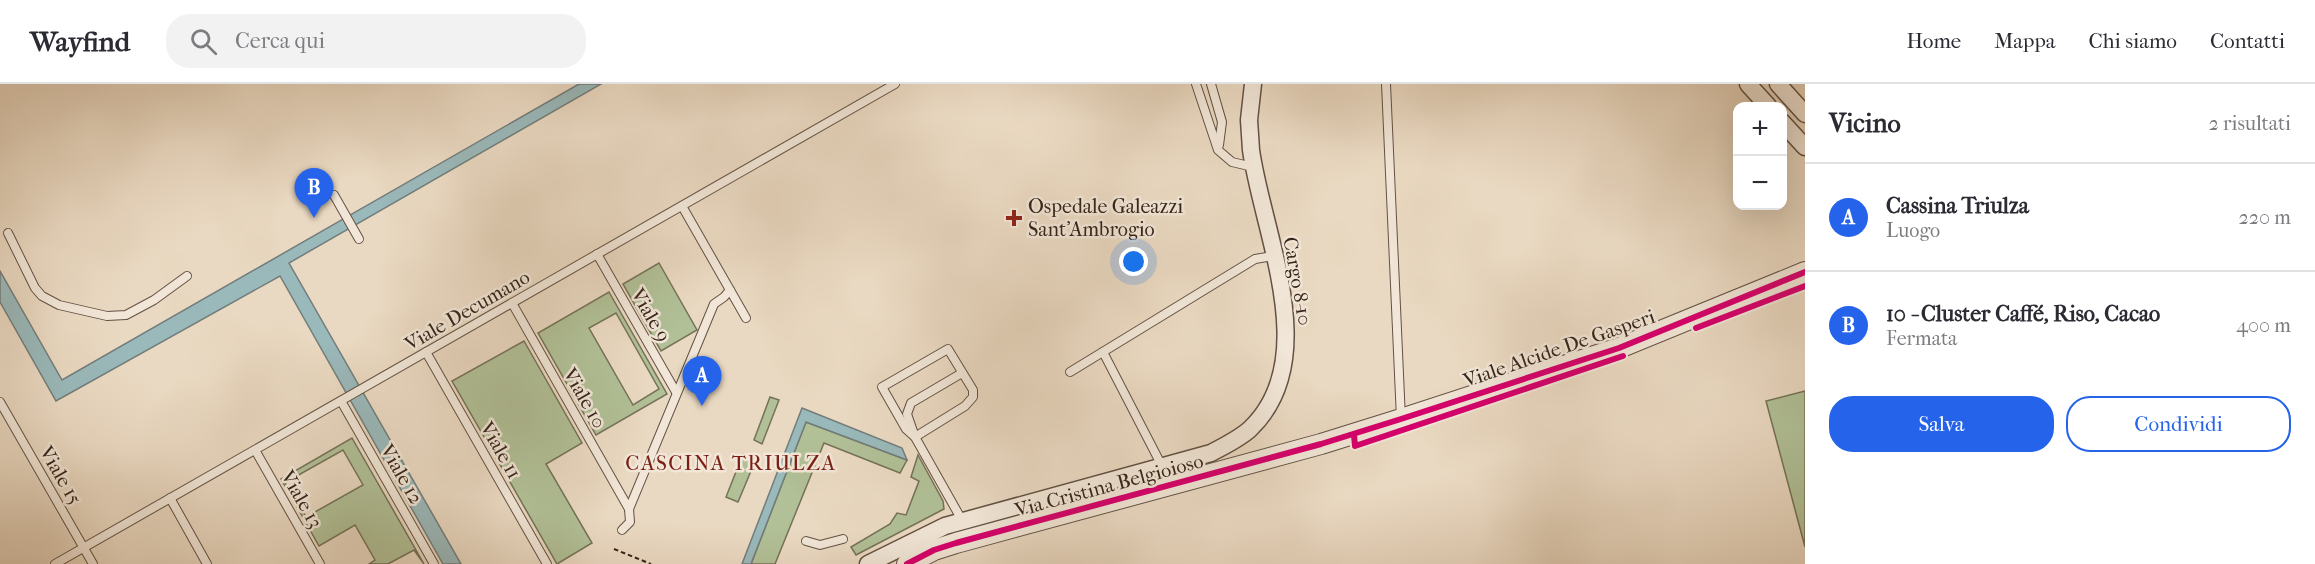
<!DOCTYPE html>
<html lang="it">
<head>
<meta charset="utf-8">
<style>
  body { margin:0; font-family:"IM FELL French Canon",serif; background:#f2f2f3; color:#2b2b33 }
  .controls { position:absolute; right:18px; top:18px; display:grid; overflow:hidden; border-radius:12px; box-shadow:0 6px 24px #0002 }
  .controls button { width:54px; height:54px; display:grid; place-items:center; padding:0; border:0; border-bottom:2px solid #e1e1e2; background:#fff; color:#2b2b33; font:30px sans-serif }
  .you { position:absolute; left:1134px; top:178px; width:21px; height:21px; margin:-15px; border:4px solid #fff; border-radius:50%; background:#1a73e8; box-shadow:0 0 0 9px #1a73e833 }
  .badge { display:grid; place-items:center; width:39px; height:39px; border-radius:50%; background:#2563eb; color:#fff; font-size:20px; font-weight:700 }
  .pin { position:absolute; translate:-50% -50px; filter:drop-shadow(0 2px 3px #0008) }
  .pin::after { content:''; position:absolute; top:32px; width:21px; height:18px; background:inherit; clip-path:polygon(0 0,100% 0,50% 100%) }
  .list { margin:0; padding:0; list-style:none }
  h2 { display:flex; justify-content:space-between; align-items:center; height:78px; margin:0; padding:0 24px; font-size:26px }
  h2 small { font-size:20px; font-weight:400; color:#7c7c81 }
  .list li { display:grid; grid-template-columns:39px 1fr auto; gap:18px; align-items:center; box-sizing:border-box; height:108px; padding:0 24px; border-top:2px solid #e1e1e2 }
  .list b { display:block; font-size:22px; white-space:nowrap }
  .list p { margin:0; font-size:20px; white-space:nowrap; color:#7c7c81 }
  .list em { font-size:20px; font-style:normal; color:#7c7c81 }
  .actions { display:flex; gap:12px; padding:18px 24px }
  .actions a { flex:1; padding:14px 0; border:2px solid #2563eb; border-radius:24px; text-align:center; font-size:21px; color:#2563eb }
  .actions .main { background:#2563eb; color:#fff }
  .icon { flex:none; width:33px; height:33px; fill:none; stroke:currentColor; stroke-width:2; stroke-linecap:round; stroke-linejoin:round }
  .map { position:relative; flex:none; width:1805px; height:480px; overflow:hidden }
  header { display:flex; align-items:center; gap:36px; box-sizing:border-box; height:84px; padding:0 30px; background:#fff; border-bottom:2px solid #e1e1e2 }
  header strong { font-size:28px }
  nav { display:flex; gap:33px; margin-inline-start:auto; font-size:21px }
  .search { width:420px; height:54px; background:#f2f2f3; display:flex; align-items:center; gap:15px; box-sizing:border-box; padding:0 21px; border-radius:24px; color:#7c7c81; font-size:22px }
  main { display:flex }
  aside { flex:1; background:#fff }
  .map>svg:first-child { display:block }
</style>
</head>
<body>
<header>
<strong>Wayfind</strong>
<div class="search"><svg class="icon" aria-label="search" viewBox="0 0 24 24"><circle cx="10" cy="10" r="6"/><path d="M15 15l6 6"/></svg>Cerca qui</div>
<nav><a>Home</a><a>Mappa</a><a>Chi siamo</a><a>Contatti</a></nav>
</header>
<main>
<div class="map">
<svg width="1805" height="480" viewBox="0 0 1805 480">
  <rect width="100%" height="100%" fill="#ead9c2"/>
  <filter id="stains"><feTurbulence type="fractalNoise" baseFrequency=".00333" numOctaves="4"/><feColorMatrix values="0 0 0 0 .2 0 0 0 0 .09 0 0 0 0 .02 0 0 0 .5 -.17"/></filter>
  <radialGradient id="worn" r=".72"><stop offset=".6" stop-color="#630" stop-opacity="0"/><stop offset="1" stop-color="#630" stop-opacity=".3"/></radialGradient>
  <g fill="#b1c097" stroke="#747258" stroke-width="1.5" fill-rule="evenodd">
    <path d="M659,179l38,67 -36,21 -38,-67z"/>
    <path d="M609,208l58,102 -71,41 -58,-102zM616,229l43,76 -26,16 -44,-77z"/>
    <path d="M524,257l58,102 -36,21 46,79 -35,21 -105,-183z"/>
    <path d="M1805,307v156l-39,-146z"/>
    <path d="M770,313l9,3 -17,44 -8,-4z"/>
    <path d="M806,338l101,38 -7,13 -76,-30 -49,121h-24z"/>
    <path d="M352,354l72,126 -10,-14 -26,14h-19l6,-4 -20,-35 -36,21 -32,-57 2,-2 17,30 57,-32 -20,-35 -57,32 -1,4 -4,-7z"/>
    <path d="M743,370l13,5 -18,43 -12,-5z"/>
    <path d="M918,371l25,46 1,8 -88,46 -5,-8 39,-23 7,-11 9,2 13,-34 -8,-4z"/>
  </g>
  <g fill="#9ab9bb" stroke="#727d7b" stroke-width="1.5">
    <path d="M579,0h22l-312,179 172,301h-18l-163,-288 -224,125 -56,-99v-31l62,109z"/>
    <path d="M802,324l100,40 5,12 -101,-38 -55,142h-9z"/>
  </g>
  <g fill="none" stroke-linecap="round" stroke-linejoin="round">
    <g stroke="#635144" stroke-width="10">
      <g id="service">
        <path d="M1196,0l22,66 14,12 21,5"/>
        <path d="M1211,0l11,38 -3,23"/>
        <path d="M1386,0l15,335"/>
        <path d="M334,111l25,44"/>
        <path d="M682,122l64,112"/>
        <path d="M8,149l27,55 7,8 17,9 48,11 19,-1 28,-15 33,-24"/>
        <path d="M597,170l79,138"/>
        <path d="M512,219l117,206"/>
        <path d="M948,265l25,41v7l-8,9 -50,31 -9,-8 -24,-42z"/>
        <path d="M426,268l121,212"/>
        <path d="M1103,268l60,116"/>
        <path d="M1070,288l185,-113 18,-3"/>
        <path d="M962,289l-51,30 -4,11 8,23 48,85"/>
        <path d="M341,317l93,163"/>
        <path d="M0,318l93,162"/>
        <path d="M255,366l65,114"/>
        <path d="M170,414l37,66"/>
        <path d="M622,446l8,-8 -1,-13 85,-205 10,-7 6,-7"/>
        <path d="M806,457l14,4 23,-6"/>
        <path d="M55,480l840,-480"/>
      </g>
    </g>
    <g stroke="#635144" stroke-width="19">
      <g id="minor">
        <path d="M1748,0l20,22"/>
        <path d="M1778,0l27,30"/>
        <path d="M1782,38l23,25"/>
        <path d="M868,480l77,-38 266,-73c13,-7 28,-14 39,-24 73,-70 13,-194 1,-279l-2,-30 4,-36"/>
      </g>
    </g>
    <g stroke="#635144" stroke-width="22">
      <path id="tertiary" d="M907,480l27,-14 22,-7 365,-99 80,-25 218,-71 186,-76"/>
    </g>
    <path stroke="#36241a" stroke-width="2" stroke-dasharray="4.5 3" stroke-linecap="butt" d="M614,465l37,15"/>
    <use href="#service" stroke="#f1e6d7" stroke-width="8"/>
    <use href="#minor" stroke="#f1e6d7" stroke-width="16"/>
    <use href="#tertiary" stroke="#f1e6d7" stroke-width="20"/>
    <g stroke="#f1e6d7" stroke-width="10">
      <g id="cycleway">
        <path d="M1696,244l109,-42"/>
        <path d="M1354,351l1,11 268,-90"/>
        <path d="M907,480l27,-14 22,-7 365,-99 80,-25 218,-71 186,-76"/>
      </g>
    </g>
    <use href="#cycleway" stroke="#d6006c" stroke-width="6"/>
  </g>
  <path fill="#8f2418" stroke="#f1e6d7" stroke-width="2" d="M1011 125h6v6h6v6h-6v6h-6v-6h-6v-6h6z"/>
  <g text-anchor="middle" stroke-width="5" stroke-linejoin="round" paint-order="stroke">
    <g font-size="20" fill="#36241a" stroke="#f1e6d7" text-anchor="start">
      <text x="1028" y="129">Ospedale Galeazzi<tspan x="1028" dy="23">Sant'Ambrogio</tspan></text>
    </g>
    <g font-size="20" fill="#36241a" stroke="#f1e6d7">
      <text transform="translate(1298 197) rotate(80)" y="7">Cargo 8-10</text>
      <text transform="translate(467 226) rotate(-30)" y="7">Viale Decumano</text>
      <text transform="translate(651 231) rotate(60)" y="7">Viale 9</text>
      <text transform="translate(1559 264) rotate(-19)" y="7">Viale Alcide De Gasperi</text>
      <text transform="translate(585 314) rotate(60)" y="7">Viale 10</text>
      <text transform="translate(501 366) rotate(60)" y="7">Viale 11</text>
      <text transform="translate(402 390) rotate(60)" y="7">Viale 12</text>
      <text transform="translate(61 391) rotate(60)" y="7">Viale 15</text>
      <text transform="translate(1109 401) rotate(-15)" y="7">Via Cristina Belgioioso</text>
      <text transform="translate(302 415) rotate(60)" y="7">Viale 13</text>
    </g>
    <g font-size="21" letter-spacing="1.5" fill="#7a1f14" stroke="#f1e6d7">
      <text x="731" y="386">CASCINA TRIULZA</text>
    </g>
  </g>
  <rect width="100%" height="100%" filter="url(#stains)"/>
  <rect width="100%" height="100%" fill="url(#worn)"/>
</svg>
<div class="controls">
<button>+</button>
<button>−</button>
</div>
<div class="you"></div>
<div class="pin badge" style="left:702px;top:322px">A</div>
<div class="pin badge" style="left:314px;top:134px">B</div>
</div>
<aside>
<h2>Vicino<small>2 risultati</small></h2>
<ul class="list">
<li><span class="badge">A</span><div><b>Cassina Triulza</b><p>Luogo</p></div><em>220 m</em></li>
<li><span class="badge">B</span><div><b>10 - Cluster Caffé, Riso, Cacao</b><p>Fermata</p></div><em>400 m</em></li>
</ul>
<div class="actions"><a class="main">Salva</a><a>Condividi</a></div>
</aside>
</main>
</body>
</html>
